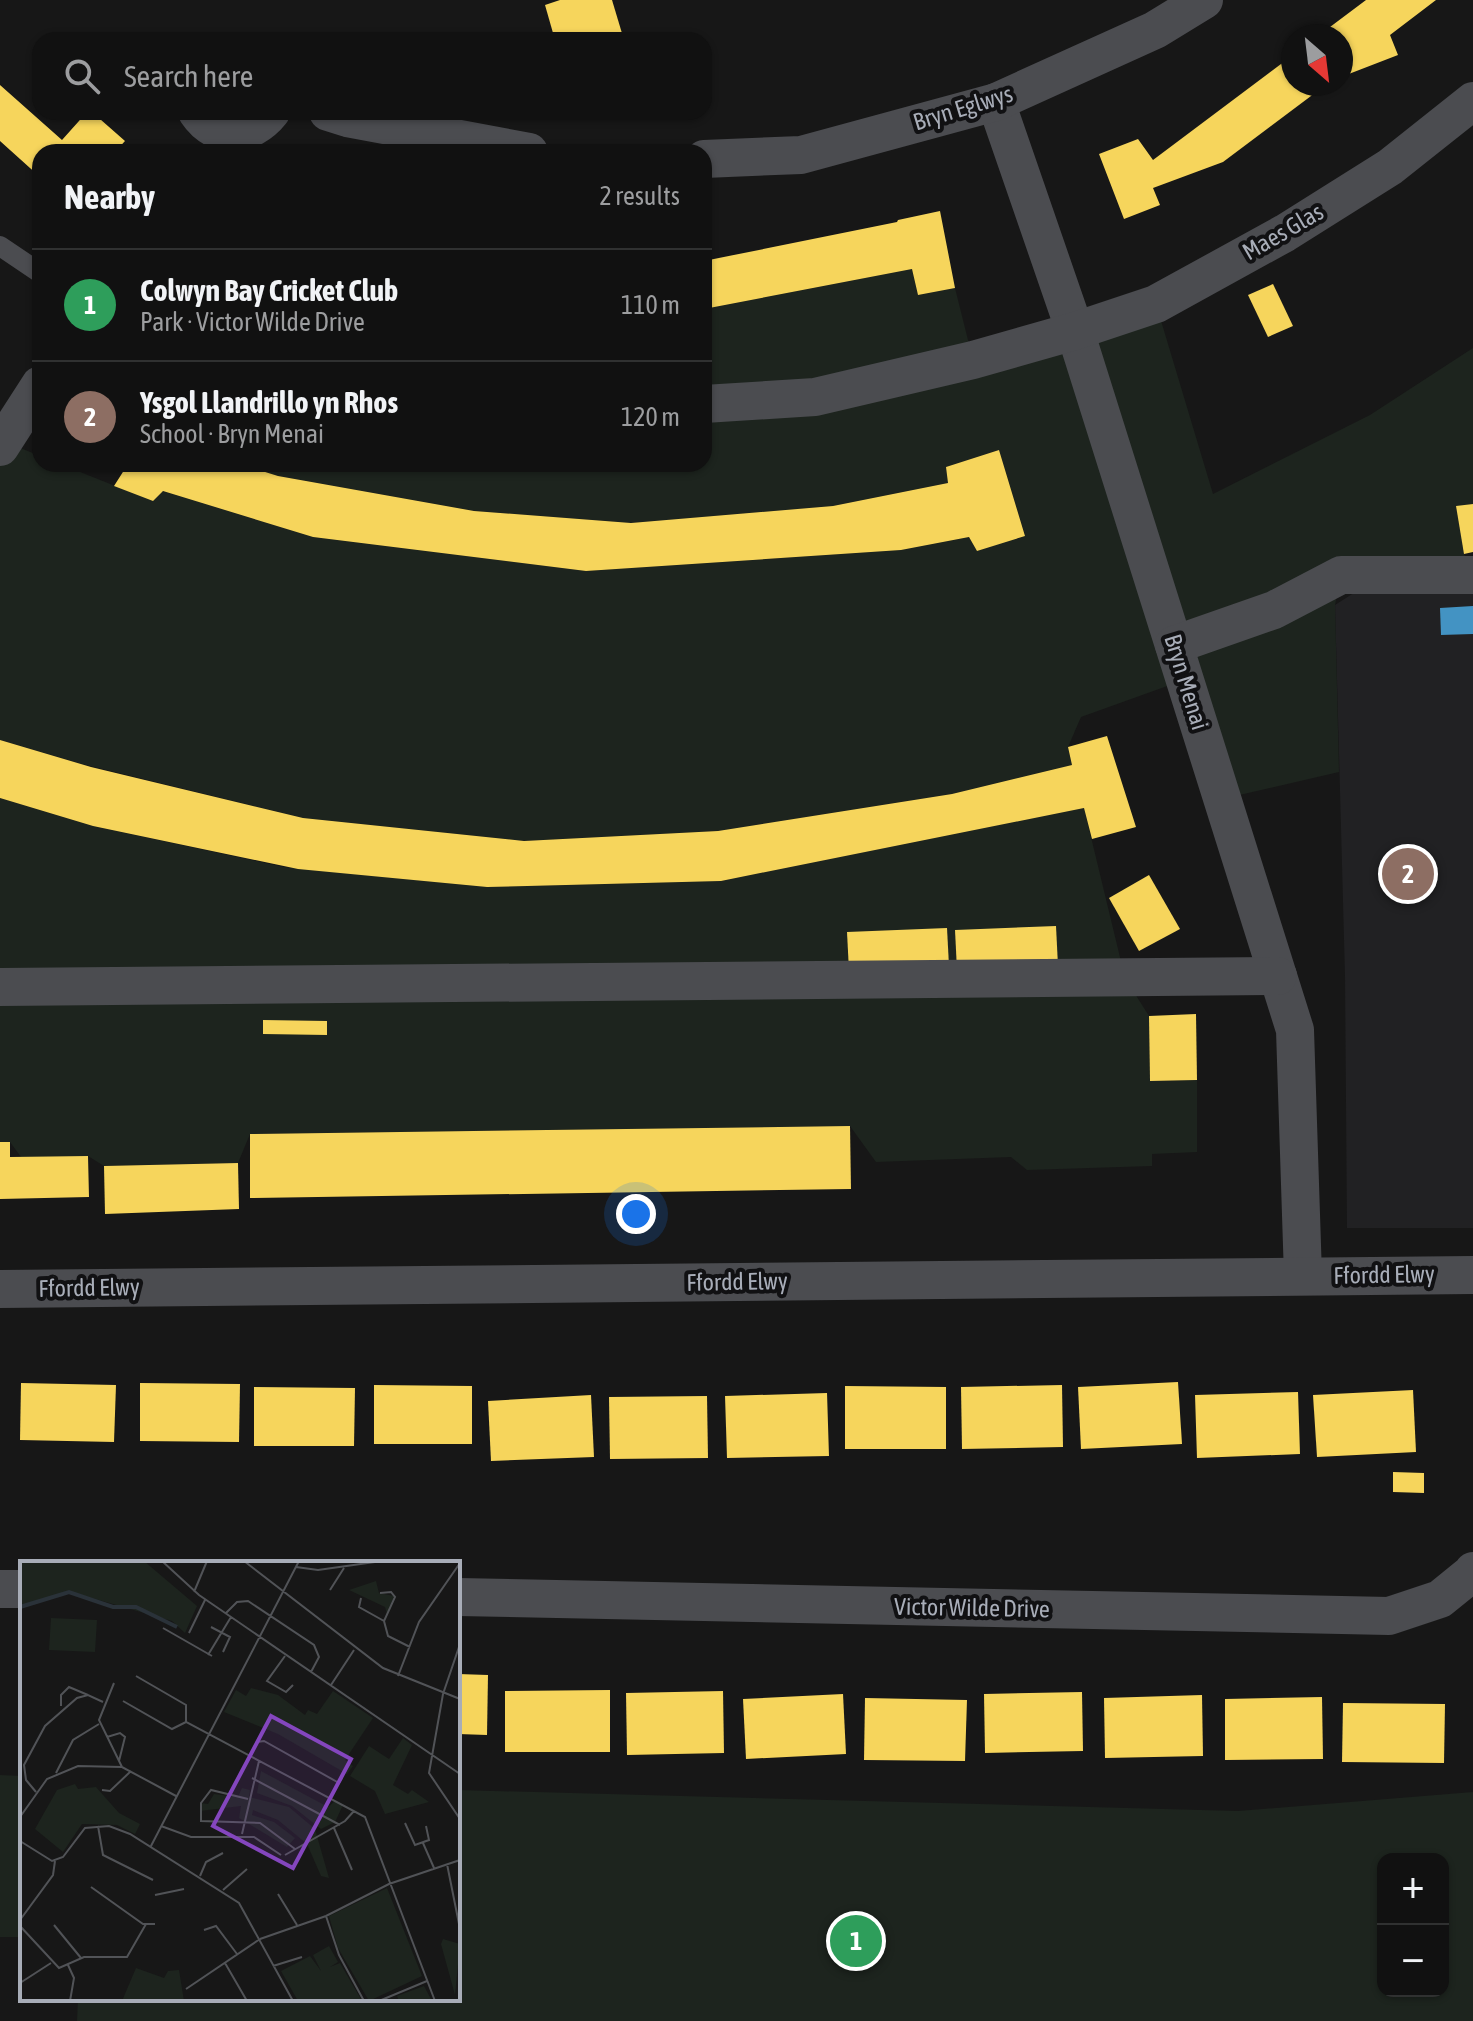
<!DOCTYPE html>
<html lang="en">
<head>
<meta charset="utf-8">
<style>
  body { margin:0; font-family:"Asap Condensed",sans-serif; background:#1e1f1f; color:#f1f3f6 }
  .controls { position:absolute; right:24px; bottom:24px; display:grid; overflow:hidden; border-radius:16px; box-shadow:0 2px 6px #0004 }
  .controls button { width:72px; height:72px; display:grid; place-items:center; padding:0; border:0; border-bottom:2px solid #303131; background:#111; color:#f1f3f6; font:40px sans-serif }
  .compass { position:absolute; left:1281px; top:24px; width:72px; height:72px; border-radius:50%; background:#111; box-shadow:0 2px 6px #0004; rotate:152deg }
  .you { position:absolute; left:636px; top:1214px; width:28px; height:28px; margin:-20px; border:6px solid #fff; border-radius:50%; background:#1a73e8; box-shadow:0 0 0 12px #1a73e833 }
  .badge { display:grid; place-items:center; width:52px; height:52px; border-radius:50%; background:#757880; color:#fff; font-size:26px; font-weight:700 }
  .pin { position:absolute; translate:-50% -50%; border:4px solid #fff; box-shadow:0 2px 8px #0006 }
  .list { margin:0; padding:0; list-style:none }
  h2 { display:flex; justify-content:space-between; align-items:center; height:104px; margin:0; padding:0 32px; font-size:34px }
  h2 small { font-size:26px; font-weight:400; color:#9c9d9f }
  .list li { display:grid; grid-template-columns:52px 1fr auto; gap:24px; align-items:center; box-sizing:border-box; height:112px; padding:0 32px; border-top:2px solid #303131 }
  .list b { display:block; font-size:30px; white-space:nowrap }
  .list p { margin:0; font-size:26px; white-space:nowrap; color:#9c9d9f }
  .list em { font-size:26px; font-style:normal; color:#9c9d9f }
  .icon { flex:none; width:44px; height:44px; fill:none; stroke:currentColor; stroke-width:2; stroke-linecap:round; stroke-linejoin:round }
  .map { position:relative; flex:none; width:1473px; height:2021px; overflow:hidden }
  .search { position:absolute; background:#111; box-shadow:0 2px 6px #0004; left:32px; top:32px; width:680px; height:88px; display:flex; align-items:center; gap:20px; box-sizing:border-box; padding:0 28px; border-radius:24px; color:#9c9d9f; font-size:30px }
  .panel { position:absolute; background:#111; box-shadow:0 2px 6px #0004; left:32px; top:144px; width:680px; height:328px; border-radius:24px }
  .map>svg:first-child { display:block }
</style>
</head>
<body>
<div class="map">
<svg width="1473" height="2021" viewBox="0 0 1473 2021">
  <rect width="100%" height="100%" fill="#171717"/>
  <path fill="#212123" d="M1357,591l116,2v635h-126l-2,-252 -10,-371z"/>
  <g fill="#1d241e" fill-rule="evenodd">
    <path d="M912,269l6,26 37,-7 18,72 183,-56 57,190 157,-79 103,-67v156l-17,3 8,47 9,21h-132l-6,30 4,167 -117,27 -38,-119 -103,37 -13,30 4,18 -120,29 -234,37 -194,10 -221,-23 -221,-54 -82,-24v-287l13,-8 27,11v8h20l93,37 10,-10 150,46 273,34 315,-21 68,-13 8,14 48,-16 -26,-85 -53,17 2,16 -115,23 -202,17 -157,-12 -196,-35 -39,-12h465v-155z"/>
    <path d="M0,798l93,28 191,41 203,20 234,-6 363,-73 41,170 24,38 1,65 47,-1v72l-45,2v12l-125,4 -16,-13 -135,5 -26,-36 -600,8 -12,29 -134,3 -16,-10 -67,1 -11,-15h-10z"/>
    <path d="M0,1775l22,1v161h-22z"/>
    <path d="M458,1790l780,21 235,-19v229h-1396l1,-22h380zM1443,1859v132h-60v-132z"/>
  </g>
  <g fill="#f6d55c">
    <path d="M560,0h52l12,40h-69l-10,-35z"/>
    <path d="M1366,0h70l-46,35 8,20 -57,22v-41h-23z"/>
    <path d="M1293,55v29h34l-104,78 -70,26 7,17 -36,14 -25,-65 39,-15 15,21z"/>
    <path d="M0,85l62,55 25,-28h5l33,29 -10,11h-75v25l-40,-36z"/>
    <path d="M940,211l15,77 -37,7 -6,-26 -208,40v-48l193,-39 1,-2z"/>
    <path d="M1273,284l20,42 -25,11 -20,-42z"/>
    <path d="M999,450l26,86 -48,15 -8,-14 -68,13 -315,21 -273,-34 -150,-46 -10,10 -39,-15 14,-22h111l39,12 196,35 157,12 202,-17 115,-23 -2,-16z"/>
    <path d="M1473,504v48l-9,2 -8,-48z"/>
    <path d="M1107,736l29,91 -44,12 -8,-31 -363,73 -234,6 -189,-18 -205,-43 -93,-28v-58l91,27 212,51 221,23 194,-10 234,-37 120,-29 -4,-18z"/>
    <path d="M1149,875l31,54 -41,22 -30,-53z"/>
    <path d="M1056,926l2,40 -101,4 -2,-40z"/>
    <path d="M947,928l2,38 -100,5 -2,-39z"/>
    <path d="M1196,1014l1,66 -47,1 -1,-65z"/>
    <path d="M263,1020l64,1v14l-64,-1z"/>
    <path d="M850,1126l1,63 -601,9v-64z"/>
    <path d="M0,1142h10v15l78,-1 1,41 -89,2z"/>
    <path d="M238,1163l1,46 -134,5 -1,-48z"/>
    <path d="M1178,1382l4,62 -101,5 -3,-62z"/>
    <path d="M21,1383l95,2 -2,57 -94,-2z"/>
    <path d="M140,1383l100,1 -1,58 -99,-1z"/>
    <path d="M374,1385l98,1v58h-98z"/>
    <path d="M1062,1385l1,62 -101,2 -1,-62z"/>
    <path d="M845,1386l101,1v62h-101z"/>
    <path d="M254,1387l101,1 -1,58h-100z"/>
    <path d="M1413,1390l3,62 -99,5 -4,-62z"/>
    <path d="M1298,1392l2,62 -103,4 -2,-63z"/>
    <path d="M827,1393l2,63 -102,2 -2,-62z"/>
    <path d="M591,1395l3,62 -103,4 -3,-60z"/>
    <path d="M707,1396l1,62 -98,1 -1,-62z"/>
    <path d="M1393,1472l31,1v20l-31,-1z"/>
    <path d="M458,1674l30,1 -1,60 -29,-1z"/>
    <path d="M610,1690v62h-105v-61z"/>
    <path d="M723,1691l1,62 -97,2 -1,-62z"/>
    <path d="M1082,1692l1,59 -98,2 -1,-59z"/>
    <path d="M843,1694l3,60 -100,5 -3,-60z"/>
    <path d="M1202,1695l1,61 -98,2 -1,-60z"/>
    <path d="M1322,1697l1,62 -98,1v-61z"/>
    <path d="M865,1698l102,2 -2,61 -101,-1z"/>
    <path d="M1343,1703l102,1 -1,59 -102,-1z"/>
  </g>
  <path fill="#4393c3" d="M1473,606v28l-32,1 -1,-27z"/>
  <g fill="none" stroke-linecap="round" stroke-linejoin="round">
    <path stroke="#4b4c50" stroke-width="20" d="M0,246l40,27"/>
    <g stroke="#4b4c50" stroke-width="38">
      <path d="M996,102l79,229 220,699 8,246"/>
      <path d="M197,112c20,30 54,25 74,0"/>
      <path d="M328,112l19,6 182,34"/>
      <path d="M704,159l97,-4 195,-53 159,-72 49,-30"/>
      <path d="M704,404l111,-7 158,-37 102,-29 81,-27 129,-71 105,-66 83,-66"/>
      <path d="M0,447l40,-62"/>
      <path d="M1174,645l100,-35 67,-35h132"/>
      <path d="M0,987l1278,-11"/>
      <path d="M0,1289l1473,-14"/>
      <path d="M0,1589h22"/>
      <path d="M458,1597l931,19 51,-17 32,-26 1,-2"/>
    </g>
  </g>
  <g text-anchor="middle" stroke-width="8" stroke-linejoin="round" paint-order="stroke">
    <g font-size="24" fill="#a8adb8" stroke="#111113">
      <text transform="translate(963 108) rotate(-17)" y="8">Bryn Eglwys</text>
      <text transform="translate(1283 232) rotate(-30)" y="8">Maes Glas</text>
      <text transform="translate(1186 682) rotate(73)" y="8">Bryn Menai</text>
      <text transform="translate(1384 1275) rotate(-1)" y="8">Ffordd Elwy</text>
      <text transform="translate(737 1282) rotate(-1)" y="8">Ffordd Elwy</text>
      <text transform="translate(89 1288) rotate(-1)" y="8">Ffordd Elwy</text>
      <text transform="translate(972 1608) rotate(1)" y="8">Victor Wilde Drive</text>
    </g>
  </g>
  <g transform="translate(20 1561)">
    <rect width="440" height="440" fill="#171717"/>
    <path d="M0,0h124l53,45 -12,27 -13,-12 -101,-29 -51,14zM356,20l3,12 15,3 -7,18 -2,-7 -36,-17zM31,57l46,2 -2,32 -46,-2zM231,127l27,7 27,20 3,-5 9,4 16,-23 40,27 -28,42 8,6 -6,8 -69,-40 -54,-22 12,-22 10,6zM383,177l9,7 -19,40 15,9 4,-4 17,12 -44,12 -10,-23 -25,-15 19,-30 20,13zM241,210l67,36 7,-6 8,4 -8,17 -14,7 -29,-23 -35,-13zM55,223l3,5 18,-2 23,26 21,11 -5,10 -18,-9 -35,-1 -19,28 -28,-23 22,-39zM222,227l8,2 -1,7 40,10 26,22 14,49 -8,-2 -14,-32 -29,-24 -25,-10 -1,5 22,7 21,16 -8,9 -48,-29 2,-12 -41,5 1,-8 7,1 6,-10 24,3zM367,327l35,88 -53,25 -31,-53 -9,-32zM423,378l17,5 -5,51 -14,-51zM309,385l9,16 -8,5 10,-4 22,38h-64l-17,-30 29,-15 11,15 -8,-16zM116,407l28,10 4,-7 11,-1 5,31h-62zM404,425l8,15h-33l-2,-5z" fill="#1d241e"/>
    <path fill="none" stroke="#2a3239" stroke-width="4" d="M0,46l49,-15 44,15h23l41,20"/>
    <path fill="none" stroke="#515357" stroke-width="2" d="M142,0l37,34 261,179M224,0l139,107 77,31M276,6l22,3 64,-9M310,29l14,-22M174,31l13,-31M360,32l11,-1 4,5 -11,24 4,15 22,11M341,37l-2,9 25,14M206,52l11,-11 11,-1 66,44 5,12 -8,15M191,66l19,10 -7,15M143,67l49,28M169,72l16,-33M440,83l-17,50 -14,79 31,46M188,94l23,-38M265,95l-18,25 19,11 7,-7M116,115l50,29v17l179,95 70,184M378,115l21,-54 41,-59M94,122l-15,37 23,47M311,124l23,-35M103,140l49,28 14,-7M41,145v-11l8,-8 19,8M87,176l13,-4 5,4 -6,24M230,196l7,-15 7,-1 75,42 3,-5M36,212l17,-33 26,-16M232,217l88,47M82,229l8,1 21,-20M16,231l-10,-12 -2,-15 21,-39 32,-28 11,-3 15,7M228,238l-37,-9 -10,13v18l59,2 35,26M0,256l27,-38 31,-13 44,1 54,29M385,262l10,22 14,-5 -3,-14M78,265l5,29 50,25M141,265l30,11h63l27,18M314,267l18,42M222,273l17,-73M0,280l32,20 11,-4 22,-29 24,-2 21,8 109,69 54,98M403,282l11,25M131,285l148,-285M265,294l60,-34 9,-10M427,303l13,65M180,315l6,-14 17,-9M71,326l52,37h12M203,329l24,-21M258,333l19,31M135,334l29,-6M306,355l13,39 25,46M0,359l33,-45 2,-14M34,364l27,33M0,365l39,42 25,-11h43l19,-33M184,369l12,-4 21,28M240,378l66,-23 63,-32 71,-24M205,402l22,38M48,404l6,13 -4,23M253,405l29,-9M0,422l31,-20M166,428l74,-50M359,440l48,-20"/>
    <path fill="#8446be" fill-opacity="0.15" stroke="#8446be" stroke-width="4" d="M251,155l80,43 -58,109 -80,-42z"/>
    <rect width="440" height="440" fill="none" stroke="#a8adb8" stroke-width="4"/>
  </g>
</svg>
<div class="controls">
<button>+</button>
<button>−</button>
</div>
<svg class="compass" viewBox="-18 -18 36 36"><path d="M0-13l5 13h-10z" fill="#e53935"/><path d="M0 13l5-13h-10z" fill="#9c9d9f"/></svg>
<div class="you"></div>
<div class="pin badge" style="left:856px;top:1941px;background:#2e9e5b">1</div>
<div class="pin badge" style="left:1408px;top:874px;background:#8d6e63">2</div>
<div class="search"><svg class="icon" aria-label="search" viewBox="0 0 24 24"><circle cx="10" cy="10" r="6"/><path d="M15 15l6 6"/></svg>Search here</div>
<section class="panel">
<h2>Nearby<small>2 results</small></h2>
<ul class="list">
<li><span class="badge" style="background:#2e9e5b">1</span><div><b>Colwyn Bay Cricket Club</b><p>Park · Victor Wilde Drive</p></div><em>110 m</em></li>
<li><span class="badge" style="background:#8d6e63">2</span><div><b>Ysgol Llandrillo yn Rhos</b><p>School · Bryn Menai</p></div><em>120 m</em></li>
</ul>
</section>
</div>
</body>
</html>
